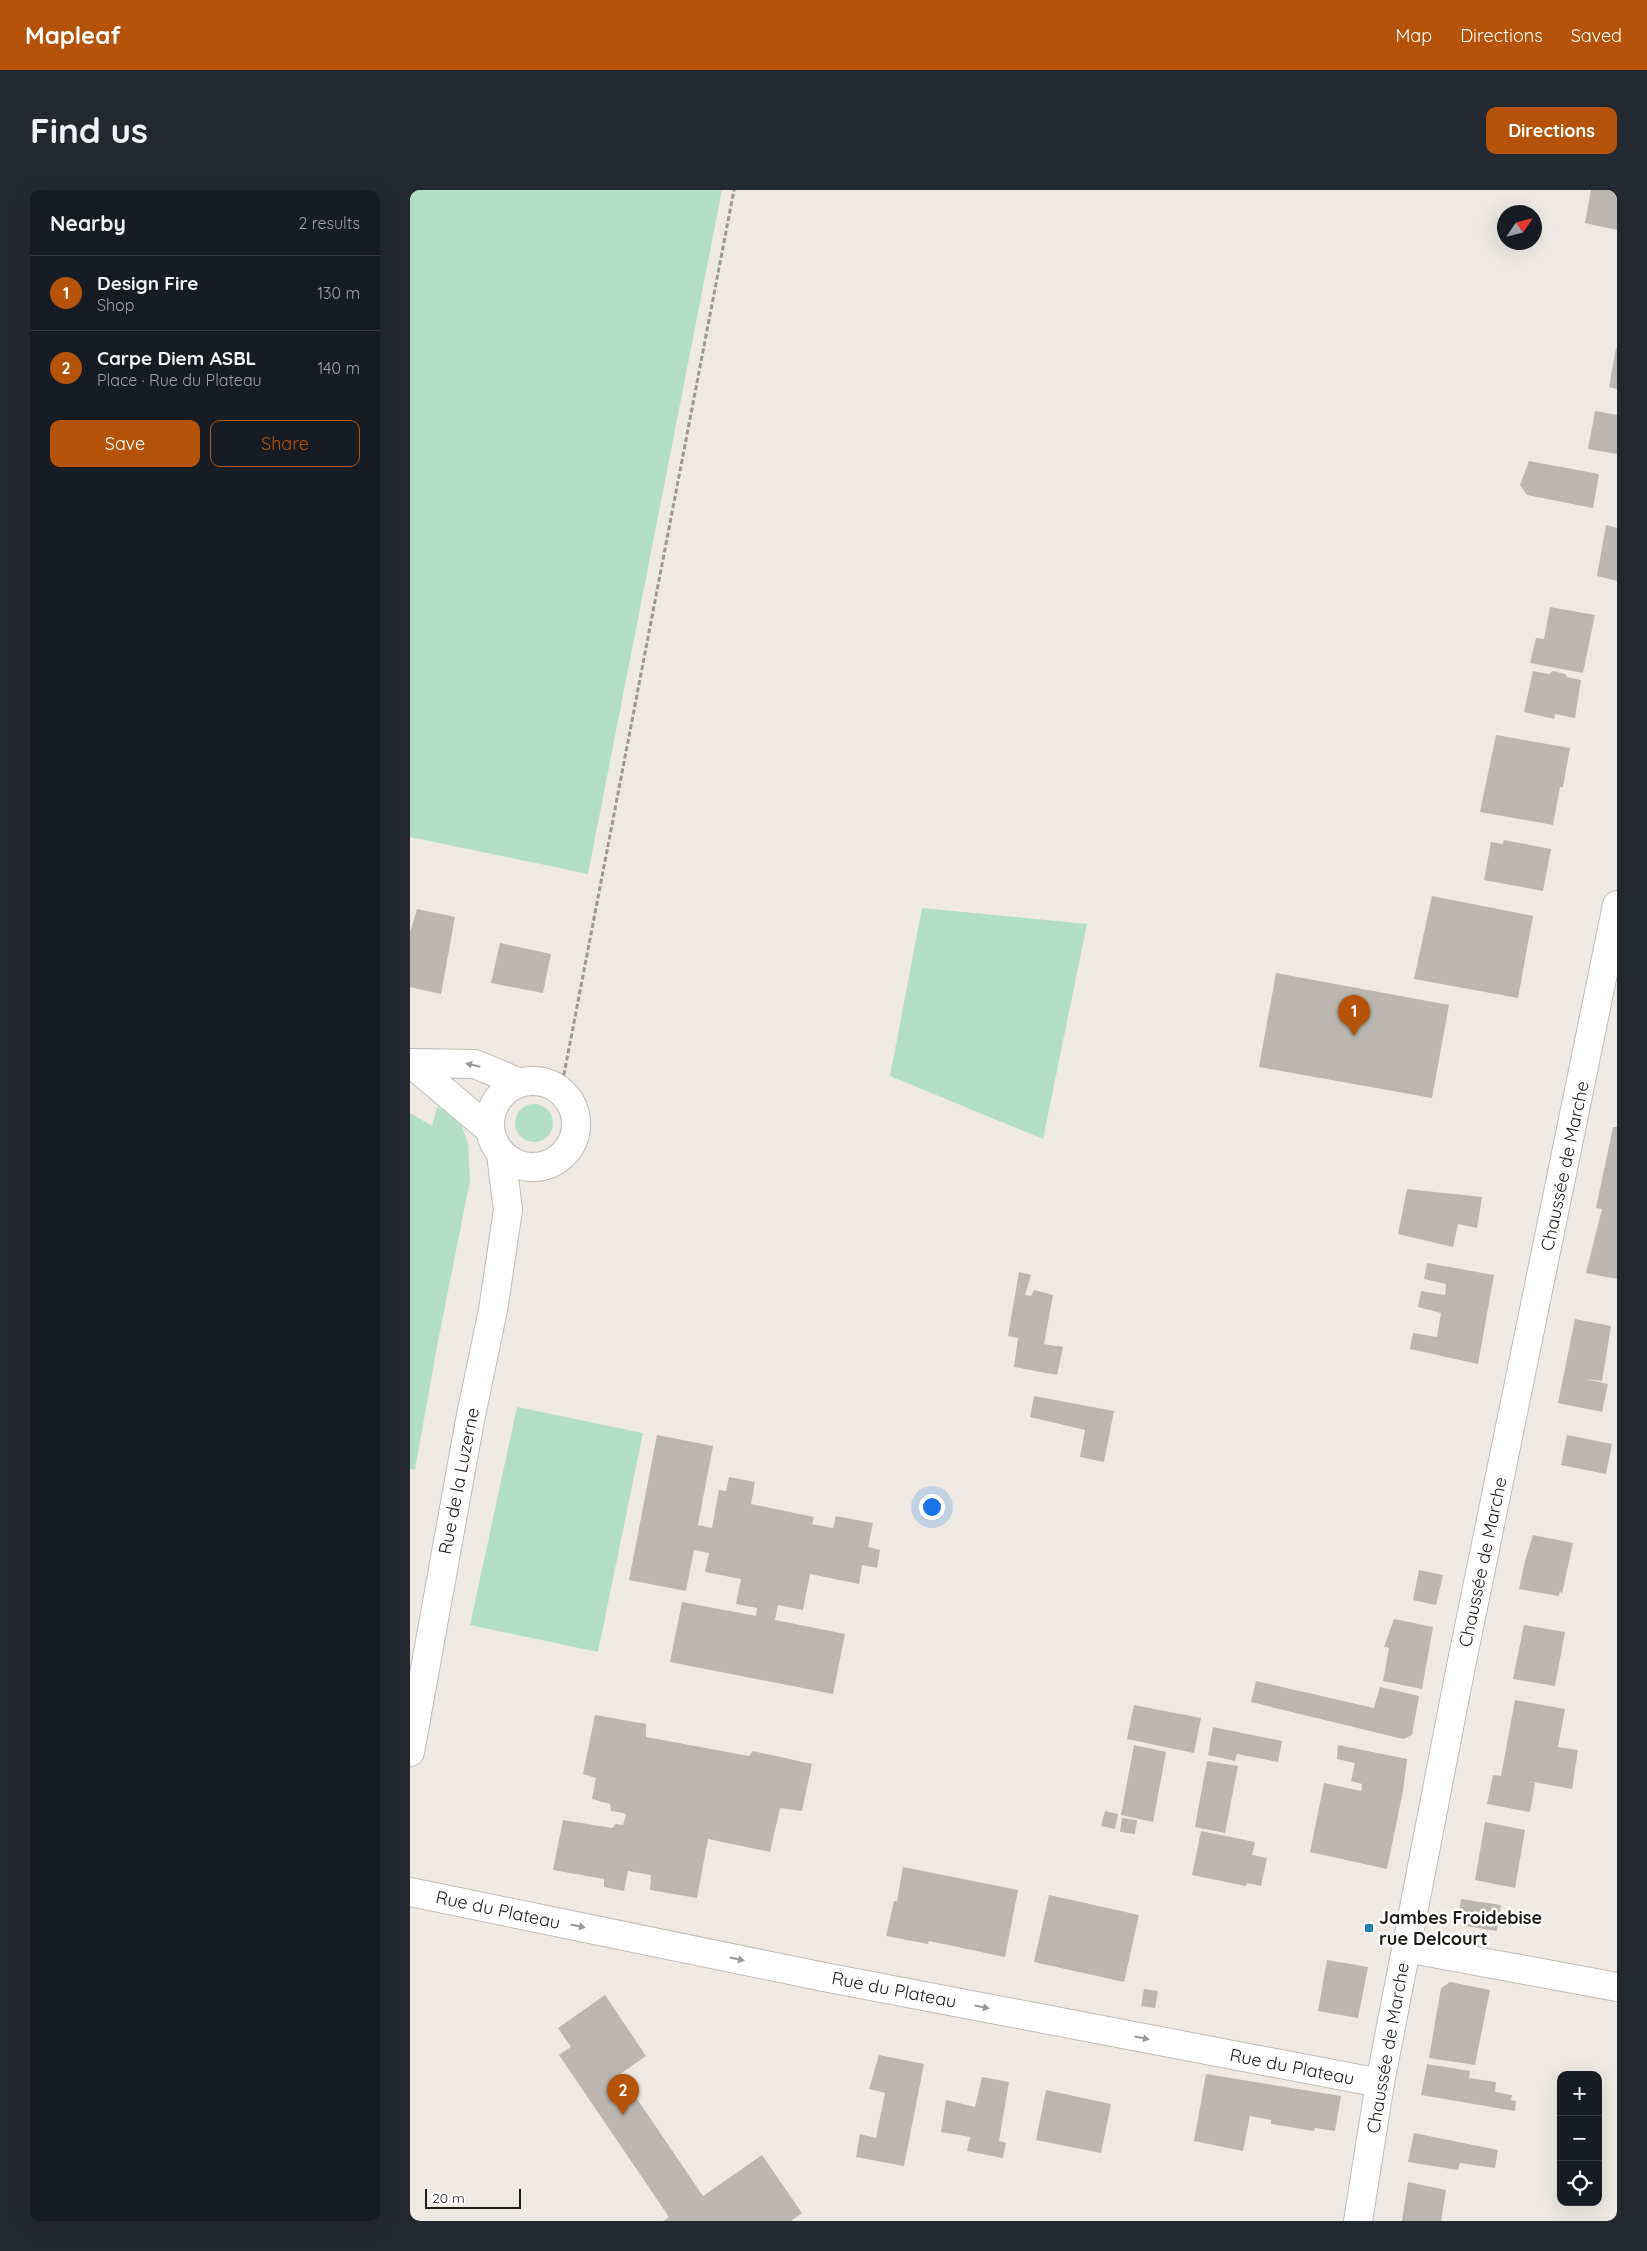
<!DOCTYPE html>
<html lang="en">
<head>
<meta charset="utf-8">
<style>
  body { margin:0; font-family:Quicksand,sans-serif; background:#242831; color:#f1f3f6 }
  .controls { position:absolute; right:15px; bottom:15px; display:grid; overflow:hidden; border-radius:10px; box-shadow:0 5px 20px #0002 }
  .controls button { width:45px; height:45px; display:grid; place-items:center; padding:0; border:0; border-bottom:1px solid #363941; background:#171b24; color:#f1f3f6; font:25px sans-serif }
  .compass { position:absolute; left:1087px; top:15px; width:45px; height:45px; border-radius:50%; background:#171b24; box-shadow:0 5px 20px #0002; rotate:55deg }
  .scale { position:absolute; left:15px; bottom:12px; width:96px; box-sizing:border-box; padding-left:5px; border:2px solid #1d1c19; border-top:0; font-size:14px; line-height:18px; white-space:nowrap; color:#1d1c19; -webkit-text-stroke:4px #fff; paint-order:stroke }
  .you { position:absolute; left:521px; top:1316px; width:18px; height:18px; margin:-12px; border:4px solid #fff; border-radius:50%; background:#1a73e8; box-shadow:0 0 0 8px #1a73e833 }
  .badge { display:grid; place-items:center; width:32px; height:32px; border-radius:50%; background:#b45309; color:#fff; font-size:16px; font-weight:700 }
  .pin { position:absolute; translate:-50% -41px; filter:drop-shadow(0 1px 2px #0008) }
  .pin::after { content:''; position:absolute; top:26px; width:18px; height:15px; background:inherit; clip-path:polygon(0 0,100% 0,50% 100%) }
  .list { margin:0; padding:0; list-style:none }
  h2 { display:flex; justify-content:space-between; align-items:center; height:65px; margin:0; padding:0 20px; font-size:21px }
  h2 small { font-size:16px; font-weight:400; color:#9ea1a6 }
  .list li { display:grid; grid-template-columns:32px 1fr auto; gap:15px; align-items:center; box-sizing:border-box; height:75px; padding:0 20px; border-top:1px solid #363941 }
  .list b { display:block; font-size:19px; white-space:nowrap }
  .list p { margin:0; font-size:16px; white-space:nowrap; color:#9ea1a6 }
  .list em { font-size:16px; font-style:normal; color:#9ea1a6 }
  .actions { display:flex; gap:10px; padding:15px 20px }
  .actions a { flex:1; padding:11px 0; border:1px solid #b45309; border-radius:10px; text-align:center; font-size:18px; color:#b45309 }
  .actions .main { background:#b45309; color:#fff }
  .icon { flex:none; width:28px; height:28px; fill:none; stroke:currentColor; stroke-width:2; stroke-linecap:round; stroke-linejoin:round }
  .map { position:relative; flex:none; width:1207px; height:2031px; overflow:hidden; border-radius:10px }
  header { display:flex; align-items:center; gap:30px; box-sizing:border-box; height:70px; padding:0 25px; background:#b45309; color:#fff }
  header strong { font-size:24px }
  nav { display:flex; gap:28px; margin-inline-start:auto; font-size:18px }
  .intro { display:flex; align-items:center; justify-content:space-between; box-sizing:border-box; height:120px; padding:0 30px }
  h1 { margin:0; font-size:35px }
  .button { padding:12px 22px; border-radius:10px; background:#b45309; color:#fff; font-size:18px; font-weight:700 }
  main { display:flex; gap:30px; padding:0 30px }
  aside { flex:1; background:#171b24; border-radius:10px; box-shadow:0 5px 20px #0002 }
  .map>svg:first-child { display:block }
</style>
</head>
<body>
<header>
<strong>Mapleaf</strong>
<nav><a>Map</a><a>Directions</a><a>Saved</a></nav>
</header>
<div class="intro"><h1>Find us</h1><a class="button">Directions</a></div>
<main>
<aside>
<h2>Nearby<small>2 results</small></h2>
<ul class="list">
<li><span class="badge">1</span><div><b>Design Fire</b><p>Shop</p></div><em>130 m</em></li>
<li><span class="badge">2</span><div><b>Carpe Diem ASBL</b><p>Place · Rue du Plateau</p></div><em>140 m</em></li>
</ul>
<div class="actions"><a class="main">Save</a><a>Share</a></div>
</aside>
<div class="map">
<svg width="1207" height="2031" viewBox="0 0 1207 2031">
  <rect width="100%" height="100%" fill="#eeeae3"/>
  <g fill="#b4dfc7">
    <path d="M0,0h312l-134,684 -178,-37z"/>
    <path d="M512,718l165,16 -44,215 -153,-63z"/>
    <circle cx="124" cy="933" r="19"/>
    <path d="M27,917l21,9 10,27 2,37 -34,172 -21,118 -5,-1v-356l22,13z"/>
    <path d="M107,1217l126,26 -45,219 -128,-27z"/>
  </g>
  <g fill="#bbb7b0">
    <path d="M1181,0h26v40l-32,-7z"/>
    <path d="M1206,158l1,1v40l-8,-2z"/>
    <path d="M1185,221l22,4v39l-29,-5z"/>
    <path d="M1119,271l70,13 -6,34 -66,-13 -7,-10z"/>
    <path d="M1196,335l11,3v53l-20,-5z"/>
    <path d="M1140,417l45,8 -12,58 -53,-10 6,-25 8,1z"/>
    <path d="M1123,481l16,3 4,-3 12,3 2,3 14,3 -6,38 -20,-4 -1,5 -30,-7z"/>
    <path d="M1086,545l74,13 -7,39h-3l-7,38 -73,-13z"/>
    <path d="M1094,650l47,9 -8,42 -59,-11 7,-38 12,2z"/>
    <path d="M1022,706l101,20 -15,82 -104,-19z"/>
    <path d="M7,719l38,8 -14,77 -31,-7v-55z"/>
    <path d="M90,753l51,11 -8,39 -52,-10z"/>
    <path d="M866,783l173,32 -17,93 -173,-31z"/>
    <path d="M1203,937h4v152l-31,-6 16,-64 -6,-1z"/>
    <path d="M997,999l75,8 -5,31 -19,-4 -5,23 -55,-13z"/>
    <path d="M1017,1073l67,12 -16,89 -68,-15 3,-16 24,4 4,-24 -23,-6 3,-16 24,4 1,-11 -22,-5z"/>
    <path d="M609,1082l12,3 -6,20 6,1 3,-6 19,5 -9,49 19,3 -6,28 -43,-8 4,-29 -10,-2z"/>
    <path d="M1165,1129l36,7 -9,55 -17,-2 23,5 -6,28 -44,-9z"/>
    <path d="M624,1206l80,15 -10,51 -24,-5 5,-27 -55,-13z"/>
    <path d="M247,1245l56,11 -15,79 14,3 7,-38 7,1 3,-14 26,5 -4,22 63,13 -2,7 21,4 3,-12 37,7 -5,24 12,3 -3,18 -15,-3 -3,19 -49,-10 -7,36 -25,-5 -3,15 70,14 -12,60 -163,-32 12,-60 74,14 1,-8 -21,-4 5,-25 -36,-7 4,-19 -15,-3 -8,41 -57,-11z"/>
    <path d="M1157,1245l45,9 -6,30 -45,-9z"/>
    <path d="M1123,1345l40,8 -11,51 -2,-3 -1,5 -40,-7 6,-28z"/>
    <path d="M1009,1380l24,5 -7,30 -23,-5z"/>
    <path d="M984,1429l39,8 -11,62 -39,-8 6,-33 -5,-1z"/>
    <path d="M1114,1435l41,7 -10,54 -42,-7z"/>
    <path d="M846,1491l118,27 6,-21 39,9 -7,39 -9,4 -152,-37z"/>
    <path d="M1105,1510l50,9 -7,38 20,3 -6,39 -44,-8 7,2 -5,29 -43,-8 6,-29 8,1z"/>
    <path d="M724,1515l67,13 -7,35 -67,-14z"/>
    <path d="M185,1525l51,9v13l103,19 4,-5 59,13 -10,47 -22,-3 -10,44 -62,-13 -11,59 -47,-8 1,-15 -23,-4 -4,20 -20,-4v-8l-51,-9 10,-50 49,8 4,-4 7,1 3,-10 -2,-2 -13,-2 -1,-7 -18,-5 4,-21 -13,-4z"/>
    <path d="M803,1537l69,14 -4,21 -41,-8 -2,7 -27,-6z"/>
    <path d="M724,1555l32,7 -13,70 -32,-7z"/>
    <path d="M928,1555l69,14 -4,32 -16,78 -77,-17 14,-69 37,8 1,-7 -11,-3 4,-18 -18,-4z"/>
    <path d="M797,1571l31,5 -13,67 -30,-6z"/>
    <path d="M695,1621l13,3 -3,15 -14,-3z"/>
    <path d="M712,1628l15,2 -2,14 -15,-2z"/>
    <path d="M1075,1632l40,8 -10,58 -40,-8z"/>
    <path d="M791,1641l54,11 -3,13 15,3 -6,28 -14,-3 -1,3 -54,-11z"/>
    <path d="M493,1677l115,23 -13,67 -76,-16 -1,3 -42,-8 8,-35h3z"/>
    <path d="M639,1705l90,20 -15,67 -90,-20z"/>
    <path d="M1051,1709l40,6 -4,26 -32,-5 -7,-9z"/>
    <path d="M917,1770l41,7 -10,51 -40,-7z"/>
    <path d="M1040,1792l40,8 -15,75 -46,-7 12,-70z"/>
    <path d="M734,1799l14,2 -3,17 -14,-2z"/>
    <path d="M195,1805l41,61 -26,18 83,122 59,-41 40,58 -11,8h-128l6,-4 -110,-162 12,-8 -13,-19z"/>
    <path d="M469,1865l45,9 -20,102 -48,-9 4,-23 16,4 9,-45 -16,-4z"/>
    <path d="M1017,1874l43,7 -1,7 27,4 -1,10 17,3 -1,5 5,1 -1,10 -94,-16z"/>
    <path d="M796,1884l135,22 -6,35 -20,-3 -1,3 -43,-7v-4l-21,-4 -7,35 -49,-10z"/>
    <path d="M572,1887l27,5 -10,59 7,2 -3,15 -36,-7 3,-14 -29,-5 5,-32 29,7z"/>
    <path d="M636,1900l65,14 -10,49 -65,-13z"/>
    <path d="M1004,1943l84,17 -3,18 -35,-5 -2,7 -50,-8z"/>
    <path d="M998,1992l38,8 -5,31h-39z"/>
  </g>
  <g fill="none" stroke-linecap="round" stroke-linejoin="round">
    <g stroke="#c0bcb5" stroke-width="30">
      <g id="minor">
        <path d="M0,873l65,1 43,18"/>
        <path d="M2,874l77,65"/>
        <circle cx="123" cy="934" r="43"/>
        <path d="M0,1562l60,-332 23,-110 15,-100 -7,-56"/>
        <path d="M0,1702l414,85 556,106"/>
        <path d="M996,1758l211,39"/>
      </g>
    </g>
    <g stroke="#c0bcb5" stroke-width="30">
      <path id="major" d="M948,2031l22,-138 80,-412 157,-766"/>
    </g>
    <path stroke="#9c9993" stroke-width="3" stroke-dasharray="5 2.5" stroke-linecap="butt" d="M151,900l173,-900"/>
    <use href="#minor" stroke="#fff" stroke-width="28"/>
    <use href="#major" stroke="#fff" stroke-width="28"/>
  </g>
  <defs><path id="oneway-solid" d="M-6-.8H1V-3.2L6.5 0L1 3.2V.8H-6Z" transform="scale(1.25)"/></defs>
  <g fill="#999998">
    <use href="#oneway-solid" transform="translate(63 875) rotate(-167)"/>
    <use href="#oneway-solid" transform="translate(168 1736) rotate(12)"/>
    <use href="#oneway-solid" transform="translate(327 1769) rotate(12)"/>
    <use href="#oneway-solid" transform="translate(572 1817) rotate(11)"/>
    <use href="#oneway-solid" transform="translate(732 1848) rotate(11)"/>
  </g>
  <rect fill="#227dab" stroke="#fff" stroke-width="2" x="954" y="1733" width="10" height="10" rx="2.5"/>
  <g text-anchor="middle" stroke-width="5" stroke-linejoin="round" paint-order="stroke">
    <g font-size="18" fill="#1d1c19" stroke="#fff">
      <text transform="translate(1155 976) rotate(-78)" y="6">Chaussée de Marche</text>
      <text transform="translate(49 1291) rotate(-79)" y="6">Rue de la Luzerne</text>
      <text transform="translate(1073 1372) rotate(-78)" y="6">Chaussée de Marche</text>
      <text transform="translate(88 1720) rotate(12)" y="6">Rue du Plateau</text>
      <text transform="translate(484 1800) rotate(11)" y="6">Rue du Plateau</text>
      <text transform="translate(978 1858) rotate(-80)" y="6">Chaussée de Marche</text>
      <text transform="translate(882 1877) rotate(11)" y="6">Rue du Plateau</text>
    </g>
    <g font-size="18" font-weight="bold" fill="#1d1c19" stroke="#fff" text-anchor="start">
      <text x="969" y="1734">Jambes Froidebise<tspan x="969" dy="21">rue Delcourt</tspan></text>
    </g>
  </g>
</svg>
<div class="controls">
<button>+</button>
<button>−</button>
<button><svg class="icon" aria-label="locate" viewBox="0 0 24 24"><circle cx="12" cy="12" r="6"/><path d="M12 2v4M12 18v4M2 12h4M18 12h4"/></svg></button>
</div>
<svg class="compass" viewBox="-18 -18 36 36"><path d="M0-13l5 13h-10z" fill="#e53935"/><path d="M0 13l5-13h-10z" fill="#9ea1a6"/></svg>
<div class="scale">20 m</div>
<div class="you"></div>
<div class="pin badge" style="left:944px;top:846px">1</div>
<div class="pin badge" style="left:213px;top:1925px">2</div>
</div>
</main>
</body>
</html>
